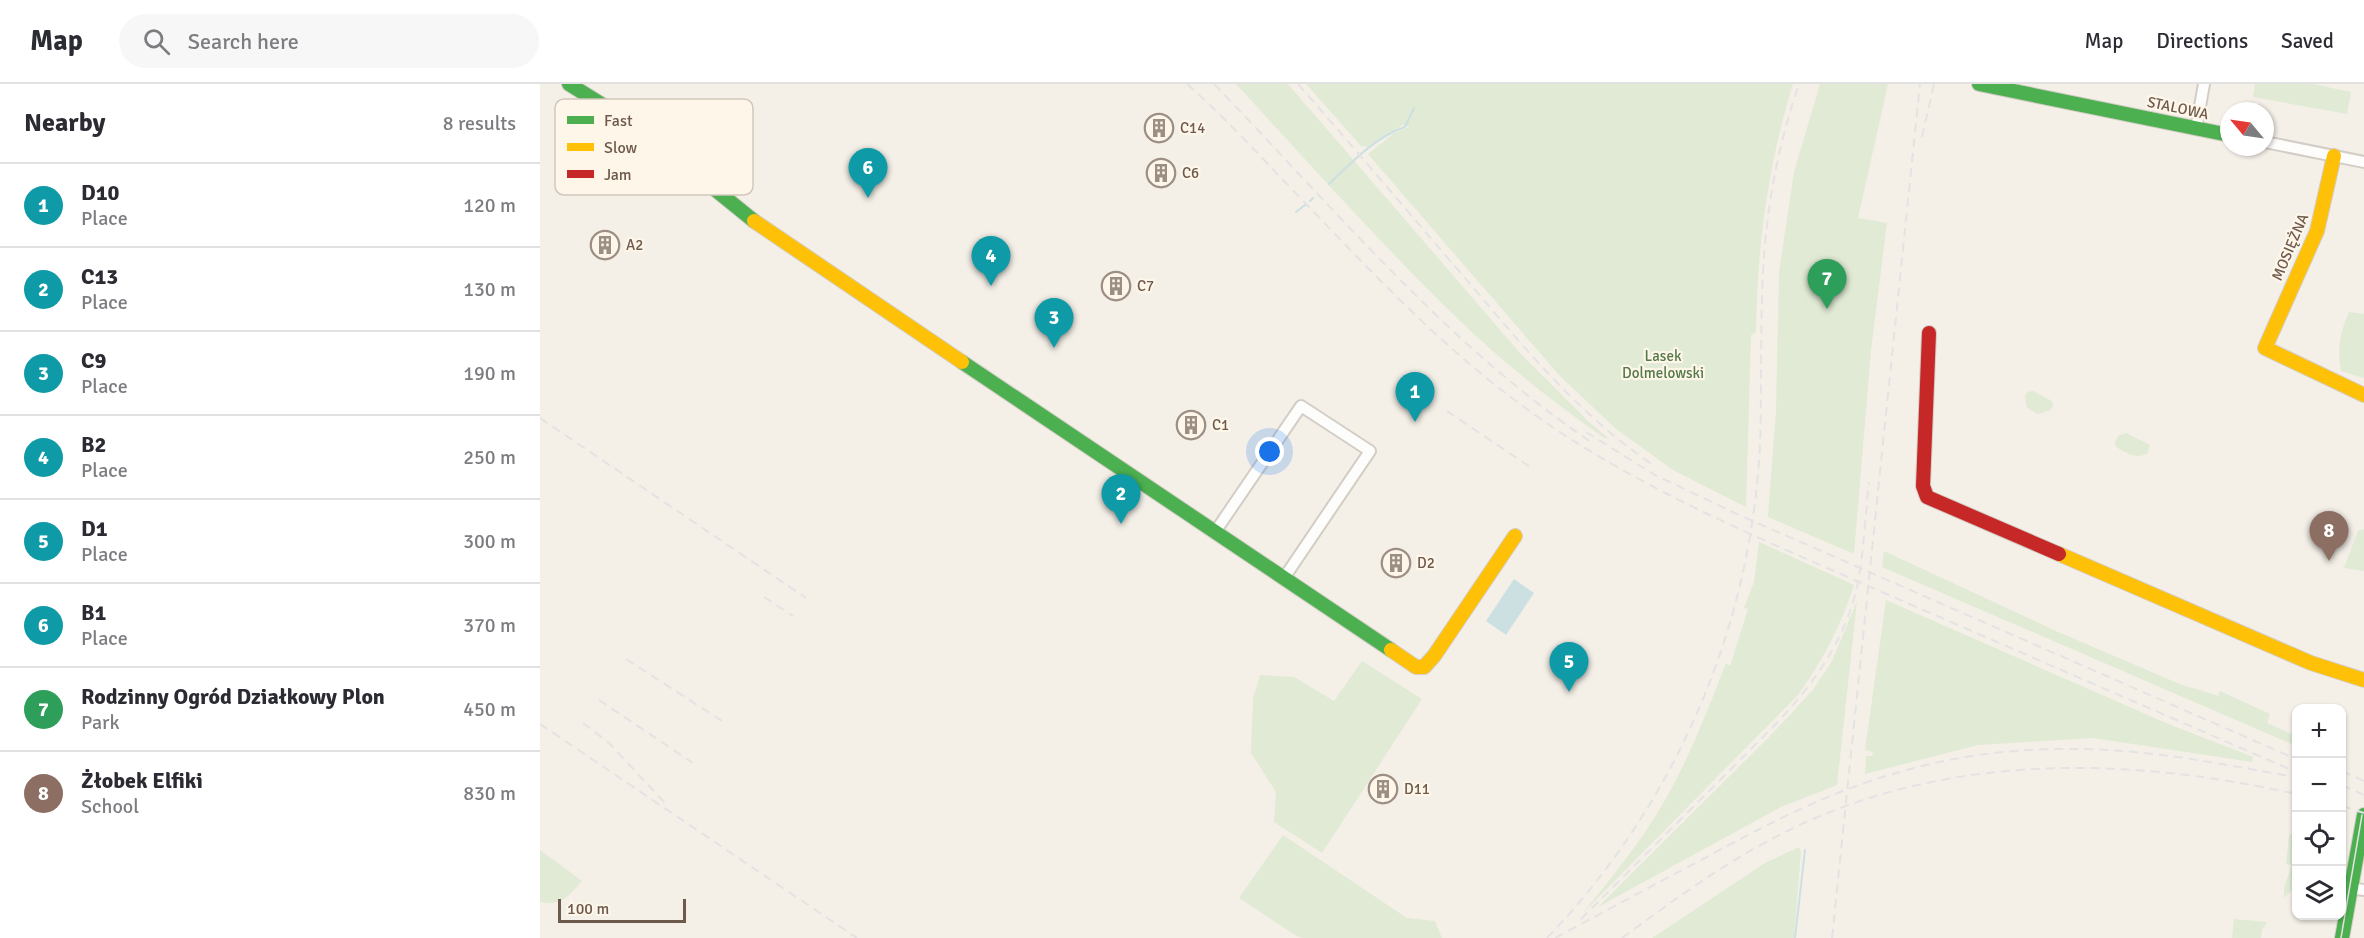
<!DOCTYPE html>
<html lang="en">
<head>
<meta charset="utf-8">
<style>
  body { margin:0; font-family:Signika,sans-serif; background:#f7f7f7; color:#2b2b33 }
  .controls { position:absolute; right:18px; bottom:18px; display:grid; overflow:hidden; border-radius:12px; box-shadow:0 2px 4px #0004 }
  .controls button { width:54px; height:54px; display:grid; place-items:center; padding:0; border:0; border-bottom:2px solid #e1e1e2; background:#fff; color:#2b2b33; font:30px sans-serif }
  .compass { position:absolute; left:1680px; top:18px; width:54px; height:54px; border-radius:50%; background:#fff; box-shadow:0 2px 4px #0004; rotate:299deg }
  .scale { position:absolute; left:18px; bottom:15px; width:128px; box-sizing:border-box; padding-left:6px; border:3px solid #6e5a4c; border-top:0; font-size:16px; line-height:21px; white-space:nowrap; color:#6e5a4c; -webkit-text-stroke:4px #fdf6e9; paint-order:stroke }
  .you { position:absolute; left:730px; top:368px; width:21px; height:21px; margin:-15px; border:4px solid #fff; border-radius:50%; background:#1a73e8; box-shadow:0 0 0 9px #1a73e833 }
  .badge { display:grid; place-items:center; width:39px; height:39px; border-radius:50%; background:#9d8e83; color:#fff; font-size:20px; font-weight:700 }
  .pin { position:absolute; translate:-50% -50px; filter:drop-shadow(0 2px 3px #0008) }
  .pin::after { content:''; position:absolute; top:32px; width:21px; height:18px; background:inherit; clip-path:polygon(0 0,100% 0,50% 100%) }
  .list { margin:0; padding:0; list-style:none }
  h2 { display:flex; justify-content:space-between; align-items:center; height:78px; margin:0; padding:0 24px; font-size:26px }
  h2 small { font-size:20px; font-weight:400; color:#7c7c81 }
  .list li { display:grid; grid-template-columns:39px 1fr auto; gap:18px; align-items:center; box-sizing:border-box; height:84px; padding:0 24px; border-top:2px solid #e1e1e2 }
  .list b { display:block; font-size:22px; white-space:nowrap }
  .list p { margin:0; font-size:20px; white-space:nowrap; color:#7c7c81 }
  .list em { font-size:20px; font-style:normal; color:#7c7c81 }
  .icon { flex:none; width:33px; height:33px; fill:none; stroke:currentColor; stroke-width:2; stroke-linecap:round; stroke-linejoin:round }
  .map { position:relative; flex:none; width:1824px; height:854px; overflow:hidden }
  header { display:flex; align-items:center; gap:36px; box-sizing:border-box; height:84px; padding:0 30px; background:#fff; border-bottom:2px solid #e1e1e2 }
  header strong { font-size:28px }
  nav { display:flex; gap:33px; margin-inline-start:auto; font-size:21px }
  .search { width:420px; height:54px; background:#f7f7f7; display:flex; align-items:center; gap:15px; box-sizing:border-box; padding:0 21px; border-radius:33px; color:#7c7c81; font-size:22px }
  main { display:flex }
  aside { flex:1; background:#fff }
  .map>svg:first-child { display:block }
</style>
</head>
<body>
<header>
<strong>Map</strong>
<div class="search"><svg class="icon" aria-label="search" viewBox="0 0 24 24"><circle cx="10" cy="10" r="6"/><path d="M15 15l6 6"/></svg>Search here</div>
<nav><a>Map</a><a>Directions</a><a>Saved</a></nav>
</header>
<main>
<aside>
<h2>Nearby<small>8 results</small></h2>
<ul class="list">
<li><span class="badge" style="background:#0f9aa8">1</span><div><b>D10</b><p>Place</p></div><em>120 m</em></li>
<li><span class="badge" style="background:#0f9aa8">2</span><div><b>C13</b><p>Place</p></div><em>130 m</em></li>
<li><span class="badge" style="background:#0f9aa8">3</span><div><b>C9</b><p>Place</p></div><em>190 m</em></li>
<li><span class="badge" style="background:#0f9aa8">4</span><div><b>B2</b><p>Place</p></div><em>250 m</em></li>
<li><span class="badge" style="background:#0f9aa8">5</span><div><b>D1</b><p>Place</p></div><em>300 m</em></li>
<li><span class="badge" style="background:#0f9aa8">6</span><div><b>B1</b><p>Place</p></div><em>370 m</em></li>
<li><span class="badge" style="background:#2e9e5b">7</span><div><b>Rodzinny Ogród Działkowy Plon</b><p>Park</p></div><em>450 m</em></li>
<li><span class="badge" style="background:#8d6e63">8</span><div><b>Żłobek Elfiki</b><p>School</p></div><em>830 m</em></li>
</ul>
</aside>
<div class="map">
<svg width="1824" height="854" viewBox="0 0 1824 854">
  <rect width="100%" height="100%" fill="#f4f0e8"/>
  <g fill="#e0ead4">
    <path d="M696,0h52l232,269 68,68 21,18 -5,-1c-53,-38 -106,-79 -152,-125 -75,-73 -145,-152 -216,-229z"/>
    <path d="M766,0h487c-25,80 -36,164 -37,248l-5,3 -5,172 -73,-37 -58,-42 -56,-53 -191,-221 25,-20 16,-7 -6,-2 -36,22 -6,-1z"/>
    <path d="M1280,0h68l-30,134 29,5 -16,127 -17,204 -86,-37 8,-107 3,-137 15,-101z"/>
    <path d="M1715,0h58l38,8 -4,22 -94,-17z"/>
    <path d="M1809,228l15,2v64l-23,-7c-4,-23 -1,-38 8,-59z"/>
    <path d="M1493,307l19,10 1,5 -2,4 -13,4 -11,-6 -2,-12 2,-4z"/>
    <path d="M1586,349l24,12 -2,8c-10,7 -22,0 -32,-6l-1,-5 3,-6z"/>
    <path d="M1824,445v42l-20,-3 14,-37z"/>
    <path d="M1219,458l95,43c-13,41 -31,75 -56,110l-215,218c25,-31 51,-63 72,-96 30,-48 51,-102 71,-154l4,3 18,-57 -4,-1 10,-26z"/>
    <path d="M1344,467l172,80 119,51c14,6 28,8 43,14l2,-5 50,23 -3,9 29,13v10l-414,-179z"/>
    <path d="M1346,516l280,123 87,34 -1,5 -159,-24 -115,7 -113,29 1,-18h6l1,-4 -8,-2z"/>
    <path d="M1317,517l-20,184 -56,22 -183,100 174,-173 41,-44 19,-29z"/>
    <path d="M822,577l60,38 -100,154 -48,-31 2,-30 -25,-39 2,-54 7,-24 34,2 40,24z"/>
    <path d="M1756,744v58l-12,12v-11l8,-22 -6,-1 3,-28z"/>
    <path d="M743,751l124,83 28,3 7,17h-138l-6,-1 -59,-39z"/>
    <path d="M1259,763l2,5 -7,86h-142l113,-75z"/>
    <path d="M0,766l42,31c-15,16 -19,25 -42,21z"/>
    <path d="M1694,835l33,3 -5,8 -1,8h-29z"/>
  </g>
  <path fill="#cce0e2" d="M974,495l20,14 -28,42 -20,-14z"/>
  <g fill="none" stroke-linecap="round" stroke-linejoin="round">
    <g stroke="#cce0e2" stroke-width="2">
      <path d="M789,100c22,-21 46,-47 76,-57l9,-19"/>
      <path d="M770,117l3,-3"/>
      <path d="M756,128l9,-7"/>
      <path d="M1255,854l10,-88"/>
    </g>
    <g stroke="#d3cdc6" stroke-width="14">
      <g id="street">
        <path d="M66,23c11,14 25,26 43,29"/>
        <path d="M1656,45l8,-45"/>
        <path d="M1725,58l99,20"/>
        <path d="M675,448l86,-126 69,45 -86,127"/>
        <path d="M1810,804l14,2"/>
      </g>
    </g>
    <g stroke="#d3cdc5" stroke-width="16">
      <g id="fast">
        <path d="M29,0l37,23 14,3 23,16 6,10 105,85"/>
        <path d="M1439,0l250,51"/>
        <path d="M422,278l429,288"/>
        <path d="M1802,854l22,-123"/>
      </g>
    </g>
    <g stroke="#d3cdc5" stroke-width="16">
      <g id="slow">
        <path d="M1794,72l-17,75 -52,117 99,47"/>
        <path d="M214,137l208,141"/>
        <path d="M1519,470l252,109 53,17"/>
        <path d="M851,566l25,17h8l10,-11 81,-120"/>
      </g>
    </g>
    <g stroke="#d3cdc5" stroke-width="16">
      <path id="jam" d="M1389,249l-6,153 4,11 132,57"/>
    </g>
    <use href="#street" stroke="#fdfdfc" stroke-width="10"/>
    <use href="#fast" stroke="#4caf50" stroke-width="14"/>
    <use href="#slow" stroke="#ffc107" stroke-width="14"/>
    <use href="#jam" stroke="#c62828" stroke-width="14"/>
    <path stroke="#e4e2e3" stroke-width="1.5" d="M1801,854l21,-123"/>
    <g stroke="#e4e2e3" stroke-width="2" stroke-dasharray="9 6" stroke-linecap="butt">
      <path d="M647,0c33,29 64,62 94,94 74,76 146,156 231,220 111,85 243,138 370,194 138,60 276,120 414,180"/>
      <path d="M674,0c120,124 233,261 377,358"/>
      <path d="M758,0c58,66 115,134 173,201 56,66 111,133 184,181"/>
      <path d="M1382,53l12,-53"/>
      <path d="M907,327l83,56"/>
      <path d="M0,334l266,180"/>
      <path d="M1046,348l69,43 84,40 557,244"/>
      <path d="M224,513l29,19"/>
      <path d="M86,575l96,62"/>
      <path d="M59,616l94,63"/>
      <path d="M43,639l26,20 55,59"/>
      <path d="M0,640l317,214"/>
      <path d="M1802,687l22,10"/>
      <path d="M1802,701l22,10"/>
      <path d="M1802,722l22,7"/>
      <path d="M1041,835l192,-192c39,-41 71,-84 84,-140 7,-34 8,-70 12,-105"/>
      <path d="M1007,854c128,-133 205,-311 213,-495 2,-57 0,-113 3,-170 3,-64 15,-128 36,-189"/>
      <path d="M1015,854c49,-26 98,-53 148,-79 61,-33 123,-66 190,-85 55,-17 114,-25 171,-25 78,-1 153,14 230,28"/>
      <path d="M1082,854c48,-35 95,-70 148,-98 163,-88 350,-85 526,-46"/>
      <path d="M1292,854l88,-854"/>
    </g>
  </g>
  <defs>
    <g id="building-ring" transform="scale(1.5)"><circle r="9.5" fill="#fdf6e9" stroke="#9d8e83" stroke-width="1.5"/><path d="M-4-6H4V6H1V3H-1V6H-4ZM-2.5-4.3h1.7v1.8h-1.7ZM.8-4.3h1.7v1.8H.8ZM-2.5-1h1.7V.8h-1.7ZM.8-1h1.7V.8H.8Z" fill="#9d8e83"/></g>
  </defs>
  <g fill-rule="evenodd">
    <use href="#building-ring" x="619" y="44"/>
    <use href="#building-ring" x="621" y="89"/>
    <use href="#building-ring" x="65" y="161"/>
    <use href="#building-ring" x="576" y="202"/>
    <use href="#building-ring" x="651" y="341"/>
    <use href="#building-ring" x="856" y="479"/>
    <use href="#building-ring" x="843" y="705"/>
  </g>
  <g text-anchor="middle" stroke-width="4.5" stroke-linejoin="round" paint-order="stroke">
    <g font-size="15" fill="#6e5a4c" stroke="#fdf6e9">
      <text transform="translate(1638 24) rotate(12)" y="5">STALOWA</text>
      <text transform="translate(1750 163) rotate(-67)" y="5">MOSIĘŻNA</text>
    </g>
    <g font-size="15" fill="#6e5a4c" stroke="#fdf6e9" text-anchor="start">
      <text x="640" y="49">C14</text>
      <text x="642" y="94">C6</text>
      <text x="86" y="166">A2</text>
      <text x="597" y="207">C7</text>
      <text x="672" y="346">C1</text>
      <text x="877" y="484">D2</text>
      <text x="864" y="710">D11</text>
    </g>
    <g font-size="15" fill="#557949" stroke="#fdf6e9">
      <text x="1123" y="277">Lasek<tspan x="1123" dy="17">Dolmelowski</tspan></text>
    </g>
  </g>
  <rect x="15" y="15" width="198" height="96" rx="9" fill="#fdf6e9" stroke="#d2c7ba" stroke-width="1.5"/>
  <rect x="27" y="32" width="27" height="8" fill="#4caf50"/>
  <rect x="27" y="59" width="27" height="8" fill="#ffc107"/>
  <rect x="27" y="86" width="27" height="8" fill="#c62828"/>
  <g font-size="16" fill="#6e5a4c">
    <text x="64" y="42">Fast</text>
    <text x="64" y="69">Slow</text>
    <text x="64" y="96">Jam</text>
  </g>
</svg>
<div class="controls">
<button>+</button>
<button>−</button>
<button><svg class="icon" aria-label="locate" viewBox="0 0 24 24"><circle cx="12" cy="12" r="6"/><path d="M12 2v4M12 18v4M2 12h4M18 12h4"/></svg></button>
<button><svg class="icon" aria-label="layers" viewBox="0 0 24 24"><path d="M12 4l9 5-9 5-9-5zM3 14l9 5 9-5"/></svg></button>
</div>
<svg class="compass" viewBox="-18 -18 36 36"><path d="M0-13l5 13h-10z" fill="#e53935"/><path d="M0 13l5-13h-10z" fill="#7c7c81"/></svg>
<div class="scale">100 m</div>
<div class="you"></div>
<div class="pin badge" style="left:875px;top:338px;background:#0f9aa8">1</div>
<div class="pin badge" style="left:581px;top:440px;background:#0f9aa8">2</div>
<div class="pin badge" style="left:514px;top:264px;background:#0f9aa8">3</div>
<div class="pin badge" style="left:451px;top:202px;background:#0f9aa8">4</div>
<div class="pin badge" style="left:1029px;top:608px;background:#0f9aa8">5</div>
<div class="pin badge" style="left:328px;top:114px;background:#0f9aa8">6</div>
<div class="pin badge" style="left:1287px;top:225px;background:#2e9e5b">7</div>
<div class="pin badge" style="left:1789px;top:477px;background:#8d6e63">8</div>
</div>
</main>
</body>
</html>
